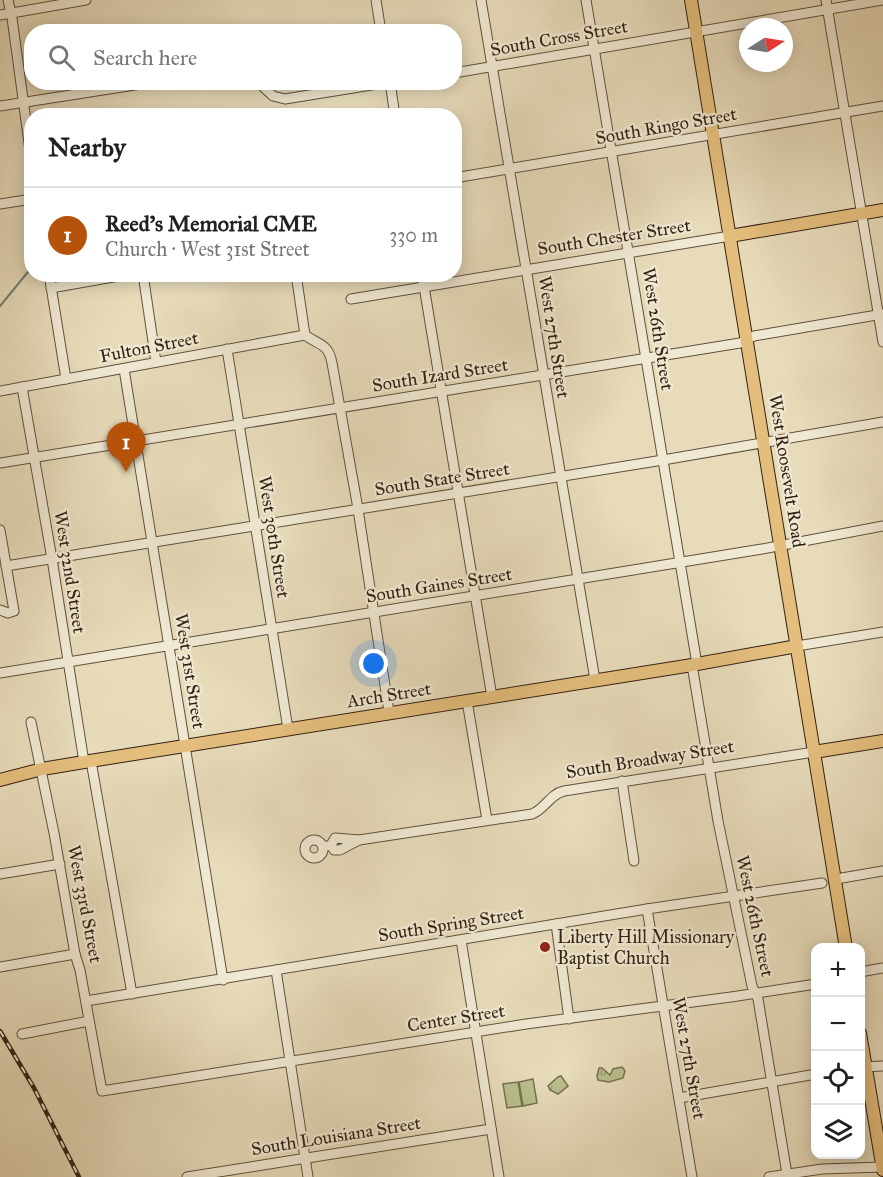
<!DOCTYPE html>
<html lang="en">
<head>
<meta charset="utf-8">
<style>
  body { margin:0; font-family:"IM FELL Great Primer",serif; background:#f6f6f6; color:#202124 }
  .controls { position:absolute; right:18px; bottom:18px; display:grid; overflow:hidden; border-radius:12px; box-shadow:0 3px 15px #0003 }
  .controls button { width:54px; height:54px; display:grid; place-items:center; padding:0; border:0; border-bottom:2px solid #e0e0e0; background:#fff; color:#202124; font:30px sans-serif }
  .compass { position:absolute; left:739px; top:18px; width:54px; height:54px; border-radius:50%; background:#fff; box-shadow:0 3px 15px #0003; rotate:78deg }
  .you { position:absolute; left:374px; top:664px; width:21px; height:21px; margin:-15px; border:4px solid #fff; border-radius:50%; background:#1a73e8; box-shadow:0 0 0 9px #1a73e833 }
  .badge { display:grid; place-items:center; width:39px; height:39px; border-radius:50%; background:#b45309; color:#fff; font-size:20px; font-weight:700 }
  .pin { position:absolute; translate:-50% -50px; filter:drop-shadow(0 2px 3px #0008) }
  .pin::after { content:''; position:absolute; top:32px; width:21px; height:18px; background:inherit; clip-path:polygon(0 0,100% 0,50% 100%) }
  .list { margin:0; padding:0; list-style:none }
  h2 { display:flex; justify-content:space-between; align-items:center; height:78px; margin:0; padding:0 24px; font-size:26px }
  h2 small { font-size:20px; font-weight:400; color:#757577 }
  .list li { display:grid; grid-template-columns:39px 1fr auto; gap:18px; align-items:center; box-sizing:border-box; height:96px; padding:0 24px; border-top:2px solid #e0e0e0 }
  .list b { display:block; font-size:22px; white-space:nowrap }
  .list p { margin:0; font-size:20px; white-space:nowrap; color:#757577 }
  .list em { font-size:20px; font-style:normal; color:#757577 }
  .icon { flex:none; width:33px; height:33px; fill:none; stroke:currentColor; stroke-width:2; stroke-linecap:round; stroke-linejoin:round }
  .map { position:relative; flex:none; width:883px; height:1177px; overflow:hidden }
  .search { position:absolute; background:#fff; box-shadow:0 3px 15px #0003; left:24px; top:24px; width:438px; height:66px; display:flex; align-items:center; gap:15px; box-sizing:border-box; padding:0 21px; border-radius:24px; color:#757577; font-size:22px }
  .panel { position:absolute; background:#fff; box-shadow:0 3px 15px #0003; left:24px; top:108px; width:438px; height:174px; border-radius:24px }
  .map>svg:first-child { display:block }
</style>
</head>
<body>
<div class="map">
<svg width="883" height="1177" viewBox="0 0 883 1177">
  <defs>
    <pattern id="park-tufts" width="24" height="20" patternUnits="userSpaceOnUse" patternTransform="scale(1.5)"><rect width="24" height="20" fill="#b8bf8e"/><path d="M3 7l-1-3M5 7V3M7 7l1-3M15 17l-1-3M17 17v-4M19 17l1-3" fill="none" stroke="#969b73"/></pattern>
  </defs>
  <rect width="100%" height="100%" fill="#e7dbba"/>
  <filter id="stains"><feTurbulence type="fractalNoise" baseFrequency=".00333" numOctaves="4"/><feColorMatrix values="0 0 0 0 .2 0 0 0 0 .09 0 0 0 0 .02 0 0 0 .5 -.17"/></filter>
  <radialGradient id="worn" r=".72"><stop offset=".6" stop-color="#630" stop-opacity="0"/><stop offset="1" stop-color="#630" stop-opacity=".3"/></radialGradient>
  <g fill="url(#park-tufts)" stroke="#767050" stroke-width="1.5">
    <path d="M622,1067l3,4 -2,7 -14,4 -11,-2 -1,-4 2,-8h3l8,7 3,-6z"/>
    <path d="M561,1076l7,10 -10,8 -8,-4 -2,-4 10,-9z"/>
  </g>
  <g fill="#b8bf8e" stroke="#767050" stroke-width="1.5">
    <path d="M533,1079l4,24 -14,3 -4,-24z"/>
    <path d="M518,1082l4,24 -15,2 -4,-24z"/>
  </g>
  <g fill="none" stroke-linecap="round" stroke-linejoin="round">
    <path stroke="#6f7d71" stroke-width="2" d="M0,306l32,-39"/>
    <g stroke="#61503d" stroke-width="11">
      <g id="minor">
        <path d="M8,0l4,18 20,147"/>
        <path d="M376,0l5,32"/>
        <path d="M481,0l114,680"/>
        <path d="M586,0l111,664"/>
        <path d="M826,0l57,342"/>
        <path d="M0,15l86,-15"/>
        <path d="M454,73l429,-73"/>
        <path d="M258,82l15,14 12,3 105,-17"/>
        <path d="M390,82l5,34"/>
        <path d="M0,106l154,-24"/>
        <path d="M454,178l429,-72"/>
        <path d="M0,204l32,-5"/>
        <path d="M49,274l17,105"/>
        <path d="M143,274l13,88"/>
        <path d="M296,274l9,61c15,11 23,8 27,28l25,140 32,209"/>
        <path d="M422,274l70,423"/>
        <path d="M51,288l79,-14"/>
        <path d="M351,299l379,-63"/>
        <path d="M227,349l61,380"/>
        <path d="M124,369l99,611"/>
        <path d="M22,387l30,172 32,203"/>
        <path d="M0,391l305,-56"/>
        <path d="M0,463l740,-120 14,-7 129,-22"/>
        <path d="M0,530l14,81 -6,2 -8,-3"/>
        <path d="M6,566l657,-106 220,-38"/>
        <path d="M797,646l86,-14"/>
        <path d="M692,665l26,156 34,165 6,13 29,175"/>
        <path d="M0,673l762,-124 121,-23"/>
        <path d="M467,701l20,119"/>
        <path d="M31,722l23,111 21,121 5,16 22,121 424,-67 205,-27 85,-13"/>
        <path d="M91,761l41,233"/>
        <path d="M622,781l12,80"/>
        <circle cx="314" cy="849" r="9"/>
        <path d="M359,840l173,-26c13,-5 18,-20 32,-23l250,-39"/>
        <path d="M323,847l8,-2 4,-7 24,2 -19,10h-6l-3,-5"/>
        <path d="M0,874l60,-10"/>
        <path d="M836,879l47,-8"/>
        <path d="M647,909l45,268"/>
        <path d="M556,924l13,95"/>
        <path d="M461,940l38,237"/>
        <path d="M0,967l75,-13"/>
        <path d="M276,970l32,207"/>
        <path d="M860,972l23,-4"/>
        <path d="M86,1001l561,-92 175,-26"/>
        <path d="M22,1034l67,-13"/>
        <path d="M862,1067l21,-1"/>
        <path d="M679,1098l137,-24"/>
        <path d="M187,1177l304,-48"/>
        <path d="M769,1177l53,-8 60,-2"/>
      </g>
    </g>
    <g stroke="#342113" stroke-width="14">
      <g id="major">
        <path d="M691,0l155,948"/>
        <path d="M730,236l153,-26"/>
        <path d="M814,752l69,-11"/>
        <path d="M0,780l42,-11 42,-7 602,-96 111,-20"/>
        <path d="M860,1033l23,137"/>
      </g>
    </g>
    <use href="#minor" stroke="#efe8d2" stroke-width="9"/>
    <use href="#major" stroke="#e4be7d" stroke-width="12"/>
    <g stroke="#342113" stroke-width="4.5">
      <path id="rail" d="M0,1031l34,57 45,89"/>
    </g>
    <use href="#rail" stroke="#efe8d2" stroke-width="2" stroke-dasharray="7" stroke-linecap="butt"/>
  </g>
  <circle fill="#8f2418" stroke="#efe8d2" stroke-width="2" cx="545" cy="947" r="6"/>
  <g text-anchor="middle" stroke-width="4.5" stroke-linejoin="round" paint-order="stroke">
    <g font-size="18" fill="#342113" stroke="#efe8d2">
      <text transform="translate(559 38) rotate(-10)" y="6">South Cross Street</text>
      <text transform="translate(666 126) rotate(-10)" y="6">South Ringo Street</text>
      <text transform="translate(614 237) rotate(-9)" y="6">South Chester Street</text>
      <text transform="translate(658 329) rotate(81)" y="6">West 26th Street</text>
      <text transform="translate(554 337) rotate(81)" y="6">West 27th Street</text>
      <text transform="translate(149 347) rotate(-11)" y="6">Fulton Street</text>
      <text transform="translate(440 375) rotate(-9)" y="6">South Izard Street</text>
      <text transform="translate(787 471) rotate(81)" y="6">West Roosevelt Road</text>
      <text transform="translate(442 479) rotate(-9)" y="6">South State Street</text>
      <text transform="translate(274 537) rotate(81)" y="6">West 30th Street</text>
      <text transform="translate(70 572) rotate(81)" y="6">West 32nd Street</text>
      <text transform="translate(439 585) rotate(-9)" y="6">South Gaines Street</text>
      <text transform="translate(190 671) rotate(81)" y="6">West 31st Street</text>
      <text transform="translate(389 695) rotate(-9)" y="6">Arch Street</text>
      <text transform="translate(650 759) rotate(-9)" y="6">South Broadway Street</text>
      <text transform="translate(85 904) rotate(79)" y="6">West 33rd Street</text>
      <text transform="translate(755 916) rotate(78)" y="6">West 26th Street</text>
      <text transform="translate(451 924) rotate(-9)" y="6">South Spring Street</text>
      <text transform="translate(456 1018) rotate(-9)" y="6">Center Street</text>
      <text transform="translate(689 1058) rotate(80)" y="6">West 27th Street</text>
      <text transform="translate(336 1136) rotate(-9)" y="6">South Louisiana Street</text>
    </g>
    <g font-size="18" fill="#342113" stroke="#efe8d2" text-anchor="start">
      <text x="557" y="943">Liberty Hill Missionary<tspan x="557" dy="21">Baptist Church</tspan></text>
    </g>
  </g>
  <rect width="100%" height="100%" filter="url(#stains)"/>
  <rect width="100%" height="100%" fill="url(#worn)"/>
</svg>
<div class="controls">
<button>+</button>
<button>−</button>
<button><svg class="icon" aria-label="locate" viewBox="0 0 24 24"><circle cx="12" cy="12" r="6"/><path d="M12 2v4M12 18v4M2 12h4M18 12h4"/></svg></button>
<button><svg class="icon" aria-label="layers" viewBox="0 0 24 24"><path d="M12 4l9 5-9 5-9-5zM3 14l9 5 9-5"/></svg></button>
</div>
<svg class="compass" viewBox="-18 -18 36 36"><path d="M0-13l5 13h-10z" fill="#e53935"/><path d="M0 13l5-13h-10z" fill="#757577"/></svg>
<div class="you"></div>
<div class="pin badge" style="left:126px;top:472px">1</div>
<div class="search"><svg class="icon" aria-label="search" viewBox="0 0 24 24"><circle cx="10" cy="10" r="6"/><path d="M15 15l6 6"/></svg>Search here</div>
<section class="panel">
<h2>Nearby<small></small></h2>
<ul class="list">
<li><span class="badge">1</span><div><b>Reed's Memorial CME</b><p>Church · West 31st Street</p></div><em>330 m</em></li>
</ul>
</section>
</div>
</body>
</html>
